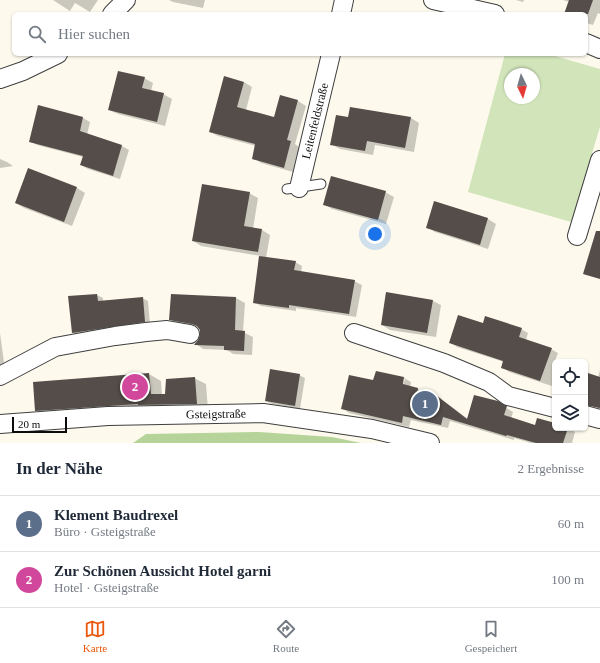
<!DOCTYPE html>
<html lang="de">
<head>
<meta charset="utf-8">
<style>
  body { margin:0; font-family:Georgia,serif; background:#f2f2f3; color:#1f2937 }
  .controls { position:absolute; right:12px; bottom:12px; display:grid; overflow:hidden; border-radius:6px; box-shadow:0 1px 3px #0004 }
  .controls button { width:36px; height:36px; display:grid; place-items:center; padding:0; border:0; border-bottom:1px solid #e0e1e3; background:#fff; color:#1f2937; font:20px sans-serif }
  .compass { position:absolute; left:504px; top:68px; width:36px; height:36px; border-radius:50%; background:#fff; box-shadow:0 1px 3px #0004; rotate:175deg }
  .scale { position:absolute; left:12px; bottom:10px; width:55px; box-sizing:border-box; padding-left:4px; border:2px solid #0c0c0c; border-top:0; font-size:11px; line-height:14px; white-space:nowrap; color:#0c0c0c; -webkit-text-stroke:3px #fff; paint-order:stroke }
  .you { position:absolute; left:375px; top:234px; width:14px; height:14px; margin:-10px; border:3px solid #fff; border-radius:50%; background:#1a73e8; box-shadow:0 0 0 6px #1a73e833 }
  .badge { display:grid; place-items:center; width:26px; height:26px; border-radius:50%; background:#ea580c; color:#fff; font-size:13px; font-weight:700 }
  .pin { position:absolute; translate:-50% -50%; border:2px solid #fff; box-shadow:0 1px 4px #0006 }
  .list { margin:0; padding:0; list-style:none }
  h2 { display:flex; justify-content:space-between; align-items:center; height:52px; margin:0; padding:0 16px; font-size:17px }
  h2 small { font-size:13px; font-weight:400; color:#747a83 }
  .list li { display:grid; grid-template-columns:26px 1fr auto; gap:12px; align-items:center; box-sizing:border-box; height:56px; padding:0 16px; border-top:1px solid #e0e1e3 }
  .list b { display:block; font-size:15px; white-space:nowrap }
  .list p { margin:0; font-size:13px; white-space:nowrap; color:#747a83 }
  .list em { font-size:13px; font-style:normal; color:#747a83 }
  .icon { flex:none; width:22px; height:22px; fill:none; stroke:currentColor; stroke-width:2; stroke-linecap:round; stroke-linejoin:round }
  .map { position:relative; flex:none; width:600px; height:443px; overflow:hidden }
  .search { position:absolute; background:#fff; box-shadow:0 1px 3px #0004; left:12px; right:12px; top:12px; height:44px; display:flex; align-items:center; gap:10px; box-sizing:border-box; padding:0 14px; border-radius:6px; color:#747a83; font-size:15px }
  .sheet { height:164px; background:#fff }
  nav { display:flex; justify-content:space-around; align-items:center; box-sizing:border-box; height:56px; border-top:1px solid #e0e1e3; background:#fff; font-size:11px; color:#747a83 }
  nav a { display:grid; justify-items:center; gap:2px }
  nav .on { color:#ea580c }
  .map>svg:first-child { display:block }
</style>
</head>
<body>
<div class="map">
<svg width="600" height="443" viewBox="0 0 600 443">
  <rect width="100%" height="100%" fill="#fdfaed"/>
  <path fill="#d1e4ba" fill-rule="evenodd" d="M505,54h43l52,15v58l-29,95 -103,-30zM510,74h24v24h-24z"/>
  <path fill="#b6d49a" d="M259,432l73,5 29,6h-228l13,-9z"/>
  <g fill="#0003" fill-rule="evenodd">
    <path d="M53,0h45l-8,12 -15,-9 -5,8z"/>
    <path d="M169,0h36l-2,8 -30,-6z"/>
    <path d="M516,0h8l-1,2z"/>
    <path d="M563,0h37v14l-2,-1 -5,12 -7,-2v-9h-20l3,-12z"/>
    <path d="M144,78l9,5 -2,8 12,3 9,5 -7,27 -47,-12 -9,-4z"/>
    <path d="M244,82l8,5 -6,23 29,8 23,-17 8,5 -11,38 4,3 -6,25 -32,-9 -8,-5 3,-12 -38,-10 -8,-4z"/>
    <path d="M39,107l44,11 7,4 -3,13 35,11 7,4 -9,29 -32,-10 -7,-4 2,-8 -46,-12 -7,-4z"/>
    <path d="M349,118h62l8,5 -5,29 -39,-7 -2,10 -33,-6 -9,-5z"/>
    <path d="M0,159l7,3 6,4 -13,2z"/>
    <path d="M77,188l8,5 -13,33 -48,-18 -8,-5z"/>
    <path d="M385,192l9,5 -8,27 -54,-15 -8,-5z"/>
    <path d="M249,193l9,5 -5,31 9,1 8,5 -4,23 29,4 7,4 -1,7 53,8 8,4 -6,32 -60,-9v3l-35,-5 -7,-4 7,-46 -60,-10 -8,-5z"/>
    <path d="M435,202l53,17 8,5 -8,25 -53,-17 -8,-5z"/>
    <path d="M387,293l46,8 8,4 -5,32 -46,-7 -8,-5z"/>
    <path d="M97,295l6,3v3l39,-3 6,3 2,23 -72,12 -5,-3 -4,-36z"/>
    <path d="M172,295l64,3 9,5 -2,29 10,5 -1,18 -19,-1 -6,-4 -24,-1 -7,-5 5,-8 -2,-8 -20,-4 -9,-5z"/>
    <path d="M484,324l37,5 7,4 -2,7 25,9 7,4 -4,11 1,23 -46,-15 -7,-5 2,-5 -47,-15 -7,-5z"/>
    <path d="M0,333l5,37 -5,1z"/>
    <path d="M600,370v40l-8,-5 -7,-8v-24l13,4z"/>
    <path d="M376,372l28,6 7,4 -1,5 8,2 7,4 -2,11 5,2 5,-13 35,26 29,-17 16,10 -2,7 25,7 19,-2v4h13l7,4 -3,11h-41l-17,-5v2l-64,-19 -2,7 -37,-8 -2,7 -60,-14 -7,-5 32,-27zM403,379h2l-3,10z"/>
    <path d="M149,374l12,7 1,14h4l28,-17 12,6 2,26 -161,7 -11,-7 -2,-27z"/>
    <path d="M299,375l6,3 -5,31 -28,-5 -6,-3z"/>
  </g>
  <g fill="#544d49">
    <path d="M569,0h24l-5,14h-24z"/>
    <path d="M118,71l27,6 -3,11 22,5 -7,29 -49,-12z"/>
    <path d="M224,76l20,6 -7,25 37,10 6,-22 18,5 -11,40 4,1 -7,27 -32,-9 3,-15 -46,-12z"/>
    <path d="M38,105l45,12 -3,14 42,14 -9,31 -33,-11 3,-9 -54,-14z"/>
    <path d="M350,107l61,10 -6,31 -38,-7 -2,10 -35,-6 6,-30 12,2z"/>
    <path d="M28,168l49,19 -13,35 -49,-19z"/>
    <path d="M331,176l55,15 -8,29 -55,-15z"/>
    <path d="M202,184l48,8 -6,34 18,3 -4,23 -66,-11z"/>
    <path d="M434,201l54,17 -8,27 -54,-17z"/>
    <path d="M596,231h4v48l-17,-5z"/>
    <path d="M259,256l37,5 -2,9 61,10 -6,34 -60,-9v3l-36,-5z"/>
    <path d="M386,292l47,8 -6,33 -46,-8z"/>
    <path d="M97,294l1,7 45,-4 2,25 -73,11 -4,-37z"/>
    <path d="M171,294l65,3 -1,33 10,1 -1,20 -20,-1v-4l-30,-1 4,-5 2,-5v-5l-3,-4 -5,-2 -23,-4z"/>
    <path d="M458,315l25,8 2,-7 37,12 -3,9 33,11 -12,33 -39,-13 2,-7 -54,-18z"/>
    <path d="M270,369l30,5 -5,32 -30,-5z"/>
    <path d="M376,371l28,6 -1,7 15,4 -2,13 12,4 4,-13 35,27 7,-24 24,6 9,5 -3,9 31,10 2,-7 18,5v5h13l-5,15h-27l-29,-8 -1,1 -63,-19 -2,8 -38,-9 -1,7 -61,-14 8,-34 24,5z"/>
    <path d="M585,372l15,5v31l-15,-3z"/>
    <path d="M149,373l2,21h14l1,-15 29,-2 2,27 -59,1v-1l-103,7 -2,-29z"/>
  </g>
  <g fill="none" stroke-linecap="round" stroke-linejoin="round">
    <g stroke="#3f3f3f" stroke-width="11">
      <path id="service" d="M287,189l34,-5"/>
    </g>
    <g stroke="#3f3f3f" stroke-width="20">
      <g id="minor">
        <path d="M433,0l62,14"/>
        <path d="M112,14l14,-14"/>
        <path d="M341,14l3,-14"/>
        <path d="M586,43l14,6"/>
        <path d="M0,79l23,-8 35,-17"/>
        <path d="M299,188l32,-134"/>
        <path d="M577,236l23,-76"/>
        <path d="M354,333l90,30 45,19 19,14 47,12"/>
        <path d="M0,376l55,-29 60,-11 31,-4 21,-2 23,4"/>
        <path d="M585,415l15,4"/>
        <path d="M0,424l108,-8 155,-3 109,16 58,14"/>
      </g>
    </g>
    <use href="#service" stroke="#fff" stroke-width="9"/>
    <use href="#minor" stroke="#fff" stroke-width="18"/>
  </g>
  <g text-anchor="middle" stroke-width="4" stroke-linejoin="round" paint-order="stroke">
    <g font-size="12" fill="#0c0c0c" stroke="#fff">
      <text transform="translate(315 121) rotate(-76)" y="4">Leitenfeldstraße</text>
      <text transform="translate(216 414) rotate(-1)" y="4">Gsteigstraße</text>
    </g>
  </g>
</svg>
<div class="controls">
<button><svg class="icon" aria-label="locate" viewBox="0 0 24 24"><circle cx="12" cy="12" r="6"/><path d="M12 2v4M12 18v4M2 12h4M18 12h4"/></svg></button>
<button><svg class="icon" aria-label="layers" viewBox="0 0 24 24"><path d="M12 4l9 5-9 5-9-5zM3 14l9 5 9-5"/></svg></button>
</div>
<svg class="compass" viewBox="-18 -18 36 36"><path d="M0-13l5 13h-10z" fill="#e53935"/><path d="M0 13l5-13h-10z" fill="#747a83"/></svg>
<div class="scale">20 m</div>
<div class="you"></div>
<div class="pin badge" style="left:425px;top:404px;background:#5c6f8a">1</div>
<div class="pin badge" style="left:135px;top:387px;background:#d1479c">2</div>
<div class="search"><svg class="icon" aria-label="search" viewBox="0 0 24 24"><circle cx="10" cy="10" r="6"/><path d="M15 15l6 6"/></svg>Hier suchen</div>
</div>
<section class="sheet">
<h2>In der Nähe<small>2 Ergebnisse</small></h2>
<ul class="list">
<li><span class="badge" style="background:#5c6f8a">1</span><div><b>Klement Baudrexel</b><p>Büro · Gsteigstraße</p></div><em>60 m</em></li>
<li><span class="badge" style="background:#d1479c">2</span><div><b>Zur Schönen Aussicht Hotel garni</b><p>Hotel · Gsteigstraße</p></div><em>100 m</em></li>
</ul>
</section>
<nav>
<a class="on"><svg class="icon" aria-label="map" viewBox="0 0 24 24"><path d="M3 6l6-2 6 2 6-2v14l-6 2-6-2-6 2zM9 4v14M15 6v14"/></svg>Karte</a>
<a><svg class="icon" aria-label="directions" viewBox="0 0 24 24"><path d="M12 3l9 9-9 9-9-9zM9 14v-3h6M13 9l2 2-2 2"/></svg>Route</a>
<a><svg class="icon" aria-label="saved" viewBox="0 0 24 24"><path d="M7 4h10v16l-5-4-5 4z"/></svg>Gespeichert</a>
</nav>
</body>
</html>
